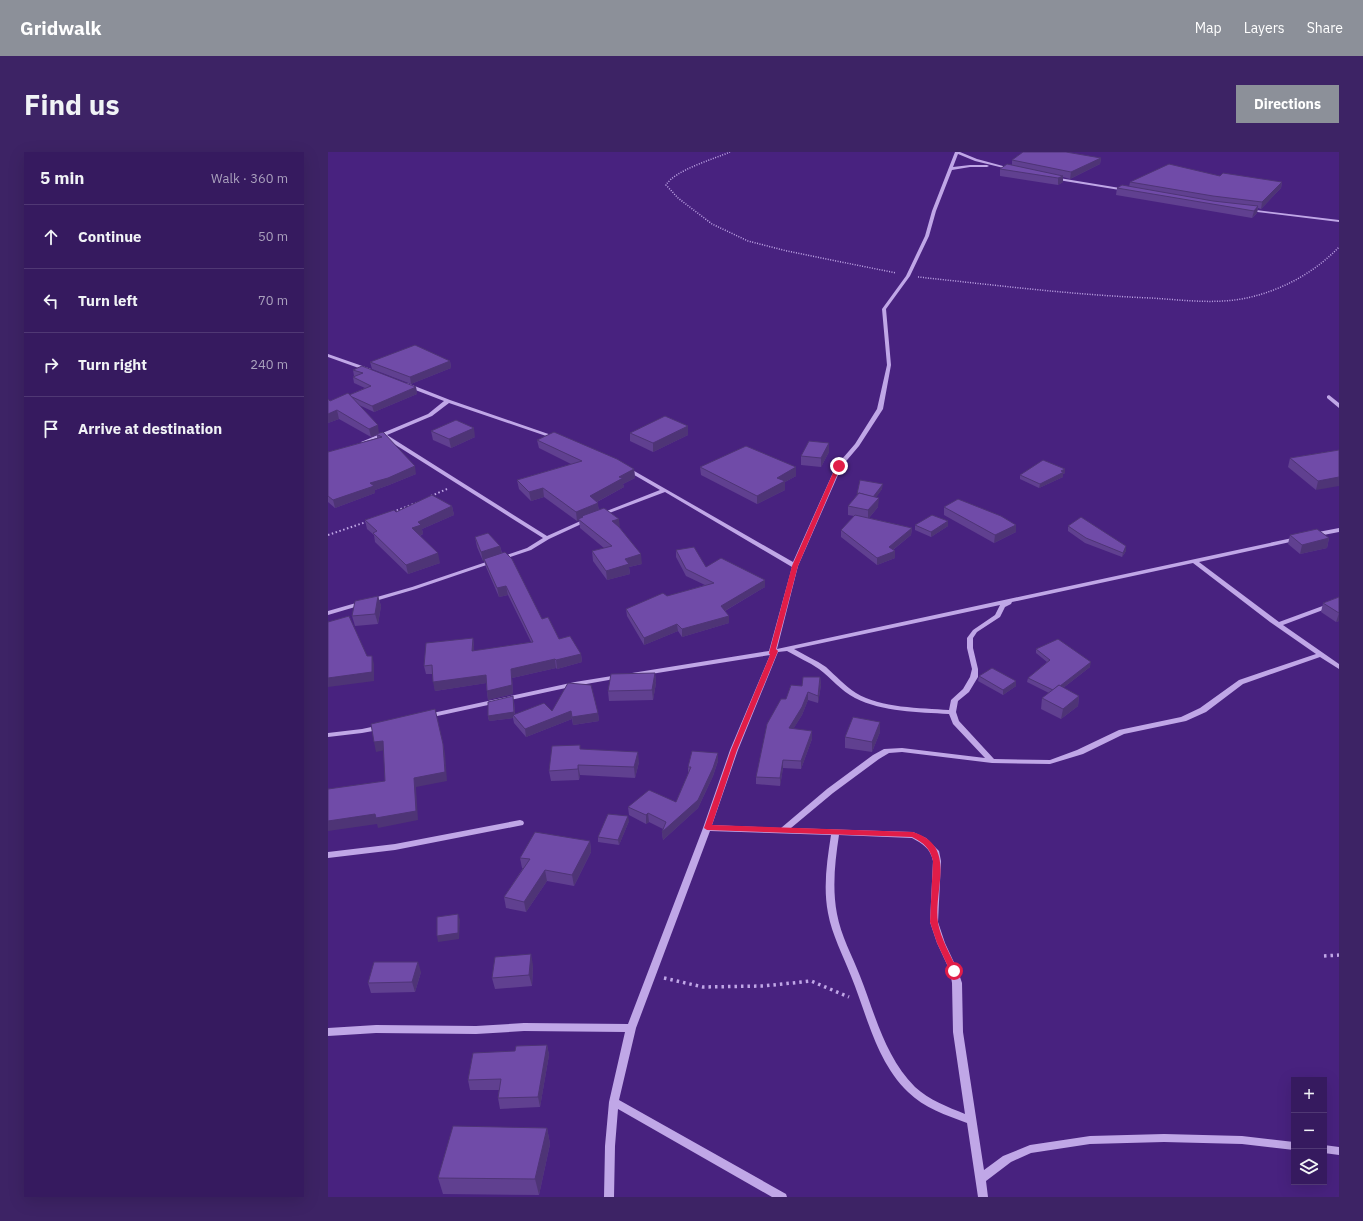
<!DOCTYPE html>
<html lang="en">
<head>
<meta charset="utf-8">
<style>
  body { margin:0; font-family:"IBM Plex Sans",sans-serif; background:#3d2365; color:#f1f3f6 }
  .controls { position:absolute; right:12px; bottom:12px; display:grid; overflow:hidden; border-radius:0px; box-shadow:0 4px 16px #0002 }
  .controls button { width:36px; height:36px; display:grid; place-items:center; padding:0; border:0; border-bottom:1px solid #503874; background:#361a5f; color:#f1f3f6; font:20px sans-serif }
  .stop { position:absolute; width:12px; height:12px; margin:-9px; border:3px solid #e11d48; border-radius:50%; background:#fff }
  .stop.end { background:#e11d48; border-color:#fff; box-shadow:0 1px 4px #0008 }
  .list { margin:0; padding:0; list-style:none }
  h2 { display:flex; justify-content:space-between; align-items:center; height:52px; margin:0; padding:0 16px; font-size:17px }
  h2 small { font-size:13px; font-weight:400; color:#aaa1bd }
  .list li { display:grid; grid-template-columns:26px 1fr auto; gap:12px; align-items:center; box-sizing:border-box; height:64px; padding:0 16px; border-top:1px solid #503874 }
  .list b { display:block; font-size:15px; white-space:nowrap }
  .list em { font-size:13px; font-style:normal; color:#aaa1bd }
  .icon { flex:none; width:22px; height:22px; fill:none; stroke:currentColor; stroke-width:2; stroke-linecap:round; stroke-linejoin:round }
  .map { position:relative; flex:none; width:1011px; height:1045px; overflow:hidden; border-radius:0px }
  header { display:flex; align-items:center; gap:24px; box-sizing:border-box; height:56px; padding:0 20px; background:#8c9099; color:#fff }
  header strong { font-size:19px }
  nav { display:flex; gap:22px; margin-inline-start:auto; font-size:14px }
  .intro { display:flex; align-items:center; justify-content:space-between; box-sizing:border-box; height:96px; padding:0 24px }
  h1 { margin:0; font-size:28px }
  .button { padding:10px 18px; border-radius:0px; background:#8c9099; color:#fff; font-size:14px; font-weight:700 }
  main { display:flex; gap:24px; padding:0 24px }
  aside { flex:1; background:#361a5f; border-radius:0px; box-shadow:0 4px 16px #0002 }
  .map>svg:first-child { display:block }
</style>
</head>
<body>
<header>
<strong>Gridwalk</strong>
<nav><a>Map</a><a>Layers</a><a>Share</a></nav>
</header>
<div class="intro"><h1>Find us</h1><a class="button">Directions</a></div>
<main>
<aside>
<h2>5 min<small>Walk · 360 m</small></h2>
<ul class="list">
<li><svg class="icon" aria-label="ahead" viewBox="0 0 24 24"><path d="M12 20V5M6 11l6-6 6 6"/></svg><div><b>Continue</b></div><em>50 m</em></li>
<li><svg class="icon" aria-label="left" viewBox="0 0 24 24"><path d="M17 20v-9H6M10 6l-5 5 5 5"/></svg><div><b>Turn left</b></div><em>70 m</em></li>
<li><svg class="icon" aria-label="right" viewBox="0 0 24 24"><path d="M7 20v-9h11M14 6l5 5-5 5"/></svg><div><b>Turn right</b></div><em>240 m</em></li>
<li><svg class="icon" aria-label="arrive" viewBox="0 0 24 24"><path d="M6 21V4h12l-3 4 3 4H6"/></svg><div><b>Arrive at destination</b></div></li>
</ul>
</aside>
<div class="map">
<svg width="1011" height="1045" viewBox="0 0 1011 1045">
  <rect width="100%" height="100%" fill="#48227f"/>
  <g fill="none" stroke-linecap="round" stroke-linejoin="round">
    <g stroke="#c0a7e7" stroke-width="1.5" stroke-dasharray="1 1.5" stroke-linecap="butt">
      <path d="M402,0c-16,7 -55,18 -64,33l12,13 34,26 36,17 39,10 109,22"/>
      <path d="M590,125c77,8 155,18 233,21 33,2 67,7 100,-1 33,-8 64,-25 88,-50"/>
    </g>
    <g stroke="#c0a7e7" stroke-width="2" stroke-dasharray="1.5 2.5" stroke-linecap="butt">
      <path d="M103,344l16,-7"/>
      <path d="M65,360l23,-9"/>
      <path d="M0,383l41,-14"/>
    </g>
    <g stroke="#c0a7e7" stroke-width="3.5" stroke-dasharray="2.5 4" stroke-linecap="butt">
      <path d="M996,804l15,-1"/>
      <path d="M336,826l39,9 60,-1 48,-5 38,16"/>
    </g>
    <g fill="#c0a7e7" fill-rule="evenodd">
      <path d="M627,0h5l17,7 37,10 -2,1 -37,-9 -17,-7 -5,13 17,-2h17l2,1 -2,1h-17l-18,3 -16,41 -7,25 -19,40 -24,33 5,56 -8,44 -24,37 -17,20 -44,100 -21,83 520,-112 2,1 1,1 -1,1 -100,22 80,60 60,-22v4l-56,21 56,39v5l-19,-12 -77,27 -37,28 -20,9 -62,13 -41,20 -33,10 -58,-1 -90,-11 -13,1 -10,6 -46,34 -42,35 122,4 13,6 13,13 2,10 -3,61 7,21 13,28 4,12 1,49 21,138 19,-14 27,-11 60,-9 74,-2 78,2 52,6v8l-52,-6 -78,-2 -74,2 -59,9 -20,9 -25,19 2,16h-10l-11,-74c-21,-8 -43,-15 -59,-31 -32,-31 -41,-77 -57,-116 -8,-21 -19,-41 -23,-63 -5,-26 -1,-52 3,-78l-121,-4 -74,197 -17,72 167,94 1,3h-15l-154,-88 -3,37 -1,51h-10l1,-51 4,-44 16,-70 -101,-1 -48,3 -100,-1 -48,3v-8l48,-3 100,1 48,-3 104,1 75,-196 27,-78 40,-95 -138,22 -4,-2 4,-2 137,-22 23,-84 -127,-75 -61,23h-4l-1,-1 61,-24 -36,-21 1,-1h4l164,94 43,-96 19,-22 22,-35 10,-44 -5,-56 24,-33 19,-40 7,-25zM865,411l77,59 46,32 -77,26 -39,28 -19,9 -62,13 -42,20 -27,10 -56,-1 -35,-38 -3,-9 2,-11 11,-9 9,-15v-8l-5,-21v-10l4,-6 23,-15 5,-10 6,-3 1,-2zM672,453l-5,10 -22,15 -6,8v10l5,21 -2,8 -7,12 -12,11 -2,10c-29,-2 -68,-2 -93,-17 -11,-7 -20,-17 -30,-26 -10,-7 -22,-12 -32,-18zM459,499c10,6 22,11 32,18 12,9 22,22 36,29 28,14 63,14 94,16l4,10 32,34 -83,-10 -18,1 -11,6 -46,34 -46,39 -69,-3 26,-75 40,-98zM511,683l73,3c11,6 18,10 21,23l-3,61 7,21 13,28 2,12 1,49 12,82c-17,-7 -36,-14 -50,-27 -30,-30 -40,-73 -55,-111 -8,-21 -19,-40 -23,-62 -5,-26 -2,-53 2,-79z"/>
      <path d="M725,25l73,12 2,1 -2,1 -74,-12 -1,-1z"/>
      <path d="M920,57l91,11v2l-90,-11h-1z"/>
      <path d="M0,202l43,15v1l-4,1 -39,-14z"/>
      <path d="M79,231l43,17 110,38 -3,2 -2,-1 -106,-36 -17,13 -45,19 160,101 38,-17 2,-1 3,2 -41,19 -18,11 -115,39 -88,26v-4l84,-24 89,-30 26,-9 16,-10 -160,-101 -18,7h-4v-2l67,-28 16,-13 -39,-15 -1,-1z"/>
      <path d="M1001,243l10,8v5l-12,-10v-2z"/>
      <path d="M1011,376v4l-26,5 -3,-2 3,-2z"/>
      <path d="M290,523l4,2 -2,1 -45,8 -147,32 -4,-2 4,-2 147,-32z"/>
      <path d="M53,573l4,2 -1,2 -22,4 -34,4v-4l34,-4z"/>
      <path d="M192,668l3,1 1,2 -1,2 -128,25 -67,8v-6l67,-8z"/>
      <path d="M996,993l15,2v8l-15,-2z"/>
    </g>
  </g>
  <g fill="#604090">
    <path d="M773,6l-1,6 -30,15 -7,-2v5l-5,3 -58,-9v-7l12,-4v-5z"/>
    <path d="M892,24l62,6 -1,6 -20,21 -3,-1 -1,5 -5,5 -136,-23 1,-7 12,-1 1,-5z"/>
    <path d="M122,209l1,7 -40,16 -39,-15 -2,-7z"/>
    <path d="M25,218l63,17 1,7 -43,18 -15,-7 20,28 37,41 -27,11 -14,5v3l-40,15 -7,-6v-50l49,-14v-3l-6,2 -32,-18 -11,4v-24l2,2 19,-6 16,-7 -11,-5 -1,-6 2,-1h-1z"/>
    <path d="M360,274v9l-35,17 -23,-11v-8z"/>
    <path d="M103,279l44,6 -24,11 -18,-8z"/>
    <path d="M209,288l97,29 1,9 -12,6 1,3 -27,15 2,8 21,18 22,36 -13,3 1,7 -23,6 -14,-19 -1,-10 12,-3 -24,-20 -1,-8 -2,1 -33,-24 -13,4 -12,-12 -2,-9 54,-16 -32,-16z"/>
    <path d="M1011,298l-23,40 -28,-23 2,-9z"/>
    <path d="M501,300l-8,15 -20,-2v-9z"/>
    <path d="M372,315l96,9 -11,6v8l-28,14 -56,-29z"/>
    <path d="M737,317v4l-2,1v3l-24,11 -19,-9v-4z"/>
    <path d="M554,337l-6,8 2,10 -9,11 43,10 -1,7 -18,15 2,8 -18,7 -36,-28v-7l13,-14 -6,-1v-9l9,-11v-1z"/>
    <path d="M124,354l2,9 -32,14 1,5 -3,2 20,27 -32,11 -33,-32 -1,-7 -7,-6 -2,-9 31,-8z"/>
    <path d="M616,355l72,25 -22,11 -50,-28z"/>
    <path d="M587,373l33,1 -17,11 -16,-7z"/>
    <path d="M740,374l58,25 -4,6 -37,-14 -17,-12z"/>
    <path d="M962,383l39,3 -2,10 -27,6 -12,-10z"/>
    <path d="M147,385l25,9 2,7 40,66 17,20 22,15 1,8 -25,7 -1,-1 -44,10 1,16 -25,6 -1,-9 -1,-8 -51,8 -2,-17h-7l-2,-8 49,-28 1,9v4l57,-9 -23,-47 -9,2 -13,-30 -2,-6h-1l-6,-14z"/>
    <path d="M348,398l30,17 59,13v7l-40,24 4,5v7l-47,14 -4,-6 -34,14 -17,-29 -1,-7 79,-24 -19,-9 -10,-19z"/>
    <path d="M50,444l3,10 -3,18 -23,2 -3,-10z"/>
    <path d="M1011,445v24l-3,1 -15,-10 2,-9z"/>
    <path d="M708,497l54,18 -27,21 16,8 -1,10 -17,13 -20,-10 1,-11 7,-5 -22,-11 1,-4 19,-16 -11,-9z"/>
    <path d="M327,521l1,10 -3,17 -44,1 -1,-10z"/>
    <path d="M651,524l37,5v5l-13,9 -25,-14z"/>
    <path d="M492,525l1,8 -3,18 -10,-3 -6,15 -9,14 19,2v8l-11,30 -18,-1 -3,18 -24,-2v-7l46,-91z"/>
    <path d="M186,549l1,13 37,-3 46,2 1,8 -26,4 -1,-6 -46,18 -12,-14 -1,-5 -24,3 -1,-5z"/>
    <path d="M552,580l-8,20 -27,-4v-11z"/>
    <path d="M253,597l58,13 -4,16 -55,-3 -1,5 -28,1 -2,-10z"/>
    <path d="M390,609l-5,15 -15,32 -35,32 -1,-8 1,-3 -14,-7 -3,2 -17,-9 -1,-8 48,-5 12,-28v-7z"/>
    <path d="M301,669l-10,24 -21,-3v-5z"/>
    <path d="M262,689l1,11 -17,34 -27,-5 -21,31 -20,-4 -2,-11 19,-29h-1l-2,-10z"/>
    <path d="M205,813l-1,21 -37,3 -3,-11z"/>
    <path d="M93,820l-6,20 -44,1 -3,-10z"/>
    <path d="M219,893l2,10 -9,52 -40,2 -2,-11 1,-8h-29l-2,-10 47,-29z"/>
    <path d="M219,976l3,16 -11,51 -96,-1 -5,-16z"/>
  </g>
  <g fill="#4e3476">
    <path d="M773,6l-1,6 -30,15 1,-7z"/>
    <path d="M735,24v6l-5,3v-7z"/>
    <path d="M954,30l-1,6 -20,21 1,-7z"/>
    <path d="M930,54l-1,7 -5,5 2,-7z"/>
    <path d="M122,209l1,7 -40,16 -1,-7z"/>
    <path d="M88,235l1,7 -43,18 -2,-6z"/>
    <path d="M9,258l2,9 -11,4v-9z"/>
    <path d="M50,273l1,9h-3l1,1 -6,2 -2,-8z"/>
    <path d="M360,274v9l-35,17v-9z"/>
    <path d="M146,276l1,9 -24,11 -2,-9z"/>
    <path d="M501,291v9l-8,15v-9z"/>
    <path d="M87,314l1,8 -27,11 -14,5v3l-40,15 -2,-8 37,-17z"/>
    <path d="M468,315v9l-11,6v8l-28,14v-8l20,-18z"/>
    <path d="M306,317l1,9 -12,6 1,3 -33,18 -1,-9 29,-19z"/>
    <path d="M737,317v4l-2,1v3l-24,11 1,-4z"/>
    <path d="M1011,325v9l-23,4 2,-9z"/>
    <path d="M555,332l-1,5 -9,13v-5z"/>
    <path d="M215,336l1,9 -13,4 -2,-9z"/>
    <path d="M551,346l-1,9 -10,12v-9z"/>
    <path d="M270,351l1,9 -16,5 -1,-1v3h-4l1,1 -2,1 -1,-9z"/>
    <path d="M124,354l2,9 -32,14 1,5 -9,4 -2,-10 6,-6z"/>
    <path d="M291,367l1,9 -8,-7z"/>
    <path d="M620,369v5l-17,11v-5z"/>
    <path d="M688,373v7l-22,11 1,-8z"/>
    <path d="M584,376l-1,7 -22,18v-6z"/>
    <path d="M1001,386l-2,10 -27,6 2,-9z"/>
    <path d="M172,394l2,9 -18,4v2h-1l-2,-9z"/>
    <path d="M798,394v5l-4,6 1,-4z"/>
    <path d="M567,399v7l-18,7v-7z"/>
    <path d="M110,401l2,10 -32,11 -2,-9z"/>
    <path d="M313,402l1,10 -13,3 1,7 -23,6 -1,-9 19,-12z"/>
    <path d="M437,428v7l-44,26v-7z"/>
    <path d="M178,434l2,9 -9,2 -2,-9z"/>
    <path d="M50,444l3,10 -3,18 -3,-10z"/>
    <path d="M1011,461v8l-3,1z"/>
    <path d="M401,464v7l-47,14v-8z"/>
    <path d="M349,472l1,7 -34,14v-7z"/>
    <path d="M145,486l1,9v13l-2,-9z"/>
    <path d="M253,502l1,8 -25,7 -1,-9z"/>
    <path d="M44,504l2,8v17l-46,6v-9z"/>
    <path d="M227,507l1,9 -44,10 1,16 -25,6 -1,-9 24,-22z"/>
    <path d="M763,510l-1,5 -36,28v-5z"/>
    <path d="M327,521l1,10 -3,17 -1,-10z"/>
    <path d="M158,523l1,8 -52,8 -2,-9z"/>
    <path d="M492,525l1,8 -3,18v-7z"/>
    <path d="M688,529v5l-13,9v-5z"/>
    <path d="M480,540v8l-6,15 -13,21v-8z"/>
    <path d="M185,544l2,21 -2,-2v3l-24,3 -1,-5z"/>
    <path d="M751,544l-1,10 -17,13 2,-10z"/>
    <path d="M243,559l1,8 -46,18 -1,-8z"/>
    <path d="M270,561l1,8 -26,4 -1,-8z"/>
    <path d="M552,570v10l-8,20v-10z"/>
    <path d="M484,579v8l-11,30v-8z"/>
    <path d="M55,589l2,9 -9,2 -2,-10z"/>
    <path d="M115,592l2,9 2,28 -31,6 2,33 -40,8 -1,-4 -49,7v-10l86,-43z"/>
    <path d="M310,600l1,10 -4,16 -1,-11z"/>
    <path d="M390,601v8l-5,15 -15,32 -35,32 -1,-8z"/>
    <path d="M455,608v8l-3,18v-8z"/>
    <path d="M250,613l2,10 -1,5 -1,-11z"/>
    <path d="M320,661l1,9 -3,2v-9z"/>
    <path d="M300,664l1,5 -10,24 -1,-5z"/>
    <path d="M262,689l1,11 -17,34 -2,-11z"/>
    <path d="M217,718l2,11 -21,31 -2,-10z"/>
    <path d="M130,762l2,6 -1,19 -21,3 -1,-6z"/>
    <path d="M203,802l2,11 -1,21 -3,-11z"/>
    <path d="M90,810l3,10 -6,20 -3,-10z"/>
    <path d="M219,893l2,10 -9,52 -2,-10z"/>
    <path d="M219,976l3,16 -11,51 -4,-16z"/>
  </g>
  <g fill="#704ba8" stroke="#4e3476">
    <path d="M695,0h43l35,6 -30,14 -59,-12z"/>
    <path d="M679,12l56,12 -5,2 -58,-9z"/>
    <path d="M841,12l51,12 3,-3 59,9 -20,20 -49,-6 -83,-14z"/>
    <path d="M794,33l91,16 45,5 -4,5 -137,-23z"/>
    <path d="M87,193l35,16 -40,16 -40,-15z"/>
    <path d="M34,214l54,21 -44,19 -22,-10 -1,-1 22,-9 -18,-9 10,-4 -10,-3z"/>
    <path d="M20,241l30,32 -9,4 -32,-19 -9,4v-15l2,2z"/>
    <path d="M337,264l23,10 -35,17 -23,-10z"/>
    <path d="M128,268l18,8 -25,11 -18,-8z"/>
    <path d="M55,280l32,34 -27,12 -18,5 4,3 -41,14 -5,-4v-44l54,-15 -6,-3z"/>
    <path d="M226,280l63,27 17,10 -15,8 4,1 -33,18 8,7 -22,9 -33,-24 -14,4 -12,-12 65,-19 -45,-21z"/>
    <path d="M481,289l20,2 -8,15 -20,-2z"/>
    <path d="M418,294l50,21 -19,11 8,3 -28,15 -57,-29z"/>
    <path d="M1011,298v27l-21,4 -28,-23z"/>
    <path d="M715,308l22,9 -4,2 3,1 -24,12 -20,-9z"/>
    <path d="M532,328l23,4 -10,13 -14,-4 -2,1z"/>
    <path d="M531,341l20,5 -11,12 -20,-4z"/>
    <path d="M104,343l20,11 -34,16 3,3 -9,3 26,25 -32,12 -33,-32 4,-2 -12,-11 29,-10 2,2z"/>
    <path d="M630,347l43,17 15,9 -21,10 -51,-28z"/>
    <path d="M276,356l15,11 -7,2 7,6 22,27 -16,5 4,5 -23,7 -14,-20 20,-5 -34,-27 5,-2 -1,-1z"/>
    <path d="M527,363l57,13 -23,19 6,4 -18,7 -36,-28z"/>
    <path d="M604,363l16,6 -17,11 -16,-7z"/>
    <path d="M753,365l45,29 -3,7 -37,-15 -18,-12z"/>
    <path d="M989,377l12,9 -27,7 -12,-10z"/>
    <path d="M160,381l12,13 -19,6 -6,-15z"/>
    <path d="M366,395l12,20 15,-9 44,22 -44,26 8,10 -47,13 -5,-5 -33,14 -18,-29 37,-16 4,3 47,-13 -28,-14 -10,-19z"/>
    <path d="M177,400l7,7 30,60 6,-2 11,22 11,-3 11,18 -25,6 -1,-1 -44,10 1,16 -25,6 -1,-16 -53,7 -1,-17 -8,1 2,-23 47,-5 -1,13 61,-9 -27,-56 -9,2 -13,-29z"/>
    <path d="M50,444l-3,18 -23,2 3,-15z"/>
    <path d="M1011,445v16l-16,-10z"/>
    <path d="M21,464l18,40h5v16l-44,6v-56z"/>
    <path d="M730,487l33,23 -31,24 -1,-1 -6,5 -25,-12 22,-18 -14,-11z"/>
    <path d="M664,516l24,13 -13,9 -24,-14z"/>
    <path d="M327,521l-3,17 -44,1 3,-17z"/>
    <path d="M475,525h17l-2,19 -10,-4 -6,15 -13,21 23,3 -11,30 -18,-1 -3,18 -24,-1 11,-53 14,-25h5l5,-14 11,1z"/>
    <path d="M240,531l23,2 7,28 -26,4 -1,-6 -46,18 -12,-14 31,-12 8,8z"/>
    <path d="M731,533l20,11 -16,13 -21,-11z"/>
    <path d="M185,544l1,16 -26,4v-14z"/>
    <path d="M107,557l8,35 2,28 -31,6 2,33 -40,7 -1,-4 -47,7v-32l57,-8 -2,-40 -9,1 -3,-18z"/>
    <path d="M525,565l27,5 -8,20 -27,-5z"/>
    <path d="M252,593v4l58,3 -4,15 -56,-2v4l-29,2 3,-25z"/>
    <path d="M364,599l26,2 -5,15 -15,32 -36,32 4,-10 -18,-9 -2,2 -18,-8 21,-17 27,12 15,-35h-3z"/>
    <path d="M280,662l20,2 -10,24 -20,-3z"/>
    <path d="M207,680l55,9 -18,34 -27,-5 -21,32 -20,-5 26,-38 -10,-1z"/>
    <path d="M130,762v19l-21,3v-19z"/>
    <path d="M203,802l-2,21 -37,3 3,-21z"/>
    <path d="M46,810h44l-6,20 -44,1z"/>
    <path d="M219,893l-9,52 -40,1 3,-19 -33,1 5,-27 42,-2 1,-5z"/>
    <path d="M125,974l94,2 -12,51 -97,-1z"/>
  </g>
  <path fill="#e11d48" d="M511,313l2,1 -43,100 -22,83 2,2 -41,99 -25,75 201,7c45,14 20,57 25,91 3,16 13,33 20,48l-4,3 -3,-1 -14,-30 -7,-21 3,-61c-3,-13 -9,-18 -21,-24l-205,-7 -3,-2 27,-78 39,-95 -1,-2 23,-87 44,-100z"/>
</svg>
<div class="controls">
<button>+</button>
<button>−</button>
<button><svg class="icon" aria-label="layers" viewBox="0 0 24 24"><path d="M12 4l9 5-9 5-9-5zM3 14l9 5 9-5"/></svg></button>
</div>
<div class="stop" style="left:626px;top:819px"></div>
<div class="stop end" style="left:511px;top:314px"></div>
</div>
</main>
</body>
</html>
